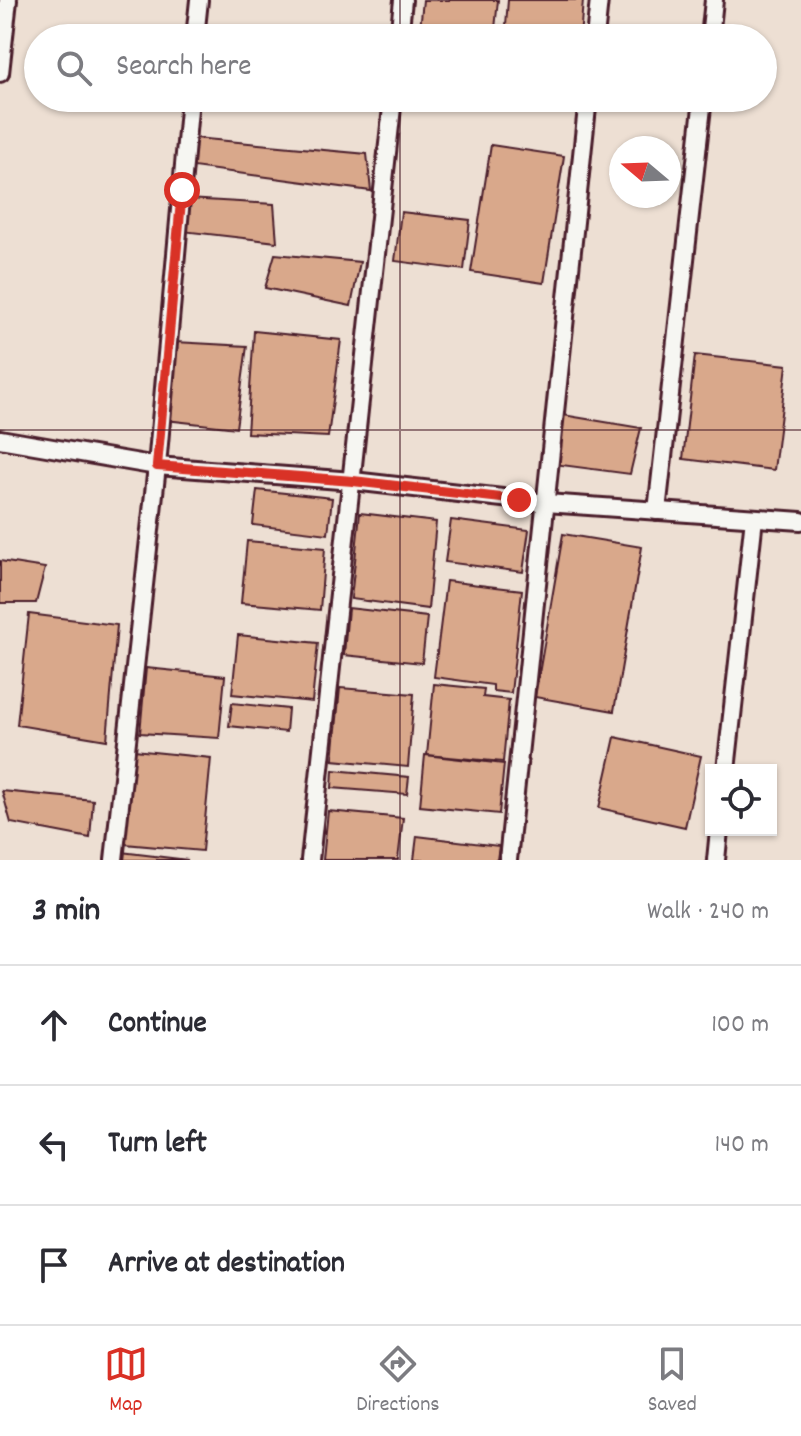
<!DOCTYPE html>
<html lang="en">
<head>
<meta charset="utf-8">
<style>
  body { margin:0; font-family:Dekko,sans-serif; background:#f7f7f7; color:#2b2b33 }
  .controls { position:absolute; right:24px; bottom:24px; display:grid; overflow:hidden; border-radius:0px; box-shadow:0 2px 6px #0004 }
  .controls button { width:72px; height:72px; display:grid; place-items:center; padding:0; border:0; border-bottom:2px solid #e1e1e2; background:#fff; color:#2b2b33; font:40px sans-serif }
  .compass { position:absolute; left:609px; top:136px; width:72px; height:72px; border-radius:50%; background:#fff; box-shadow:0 2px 6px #0004; rotate:289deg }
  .stop { position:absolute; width:24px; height:24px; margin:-18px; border:6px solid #d93025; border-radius:50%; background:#fff }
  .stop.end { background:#d93025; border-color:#fff; box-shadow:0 2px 8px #0008 }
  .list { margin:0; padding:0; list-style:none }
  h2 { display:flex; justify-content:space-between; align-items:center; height:104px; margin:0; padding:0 32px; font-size:34px }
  h2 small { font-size:26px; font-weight:400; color:#7c7c81 }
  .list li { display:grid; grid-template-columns:52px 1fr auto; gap:24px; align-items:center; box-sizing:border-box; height:120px; padding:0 32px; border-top:2px solid #e1e1e2 }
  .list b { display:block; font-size:30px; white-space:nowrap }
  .list em { font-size:26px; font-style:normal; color:#7c7c81 }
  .icon { flex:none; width:44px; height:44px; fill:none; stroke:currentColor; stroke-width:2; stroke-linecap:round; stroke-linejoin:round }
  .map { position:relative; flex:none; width:801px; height:860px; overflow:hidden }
  .search { position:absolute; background:#fff; box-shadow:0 2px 6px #0004; left:24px; right:24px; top:24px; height:88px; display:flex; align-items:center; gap:20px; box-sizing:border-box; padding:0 28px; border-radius:44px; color:#7c7c81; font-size:30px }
  .sheet { height:464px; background:#fff }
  nav { display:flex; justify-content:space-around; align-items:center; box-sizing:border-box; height:112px; border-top:2px solid #e1e1e2; background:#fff; font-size:22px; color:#7c7c81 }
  nav a { display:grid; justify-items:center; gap:4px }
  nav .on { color:#d93025 }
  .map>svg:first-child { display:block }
</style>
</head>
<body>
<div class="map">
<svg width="801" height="860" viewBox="0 0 801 860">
  <rect width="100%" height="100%" fill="#eddfd3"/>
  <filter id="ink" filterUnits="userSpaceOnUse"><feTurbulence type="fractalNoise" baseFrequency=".0125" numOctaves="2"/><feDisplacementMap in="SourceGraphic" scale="16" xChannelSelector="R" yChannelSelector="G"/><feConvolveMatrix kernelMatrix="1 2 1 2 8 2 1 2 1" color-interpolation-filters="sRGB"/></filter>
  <g filter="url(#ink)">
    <g fill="#d9a88b" stroke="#4a1f2b" stroke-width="2">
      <path d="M423,0h75l-4,38h-75z"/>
      <path d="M508,0h75l-3,38h-75z"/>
      <path d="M195,138l172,16 4,37 -178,-24z"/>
      <path d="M491,145l73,11 -20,127 -73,-11z"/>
      <path d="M187,199l87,5 3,38 -95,-11z"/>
      <path d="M401,212l69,8 -6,50 -69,-9z"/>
      <path d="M275,254l85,8 -9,44 -86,-18z"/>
      <path d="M254,331l87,9 -13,97 -81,-4z"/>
      <path d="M175,342l72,4 -11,82 -70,-8z"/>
      <path d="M695,355l92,10 -13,105 -91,-11z"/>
      <path d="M551,413l90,15 -11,46 -84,-11z"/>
      <path d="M257,490l75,8 -4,36 -75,-9z"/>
      <path d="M360,513l76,9 -8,87 -77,-10z"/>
      <path d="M451,520l78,10 -6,42 -78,-10z"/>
      <path d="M563,534l79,13 -28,164 -79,-14z"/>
      <path d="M247,541l78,7 -5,62 -79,-7z"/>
      <path d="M0,561l45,7 -9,35h-36z"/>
      <path d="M446,581l76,9 -11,103 -18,-2v-6l-59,-8z"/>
      <path d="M348,608l79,9 -5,46 -78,-8z"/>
      <path d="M29,614l88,11 -10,115 -90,-15z"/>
      <path d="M238,635l80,8 -6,59 -80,-8z"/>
      <path d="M146,668l79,8 -6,62 -79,-5z"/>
      <path d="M434,684l50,5 -1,8 26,3 -6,62 -76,-7z"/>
      <path d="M340,688l74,6 -6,73 -75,-7z"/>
      <path d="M232,703l56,6 -2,23 -57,-6z"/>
      <path d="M615,737l86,19 -16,71 -86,-19z"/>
      <path d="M134,750l77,8 -9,93 -77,-7z"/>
      <path d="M425,755l79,9 -5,50 -79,-8z"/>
      <path d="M333,770l76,7 -2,17 -75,-6z"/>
      <path d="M2,791l91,9 -3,38 -79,-15z"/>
      <path d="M328,811l75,7 -5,42h-75z"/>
      <path d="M417,836l82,10 -2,14h-83z"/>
      <path d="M121,852l67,8h-69z"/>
    </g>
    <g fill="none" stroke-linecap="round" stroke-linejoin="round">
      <g stroke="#4a1f2b" stroke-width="22">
        <g id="street">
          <path d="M195,38l4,-38"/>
          <path d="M399,38l4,-38"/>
          <path d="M595,38l4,-38"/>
          <path d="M710,38l4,-38"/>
          <path d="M0,73l8,-73"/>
          <path d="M0,439l157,27 196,15 193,22 255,18"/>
          <path d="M657,511l46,-413"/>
          <path d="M726,770l28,-252"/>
          <path d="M114,860l43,-394 33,-368"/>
          <path d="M310,860l83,-762"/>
          <path d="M508,860l80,-762"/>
          <path d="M716,860l3,-30"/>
        </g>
      </g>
      <use href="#street" stroke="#f6f6f2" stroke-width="16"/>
    </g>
  </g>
  <g fill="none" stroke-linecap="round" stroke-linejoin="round" filter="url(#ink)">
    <path stroke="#d93025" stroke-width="10" d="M182,190l-25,276 196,15 166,19"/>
  </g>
  <path fill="none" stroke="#4a1f2b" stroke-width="2" stroke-opacity="0.55" d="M400,0v38M400,98v762M0,430h801"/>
</svg>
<div class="controls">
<button><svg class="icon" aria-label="locate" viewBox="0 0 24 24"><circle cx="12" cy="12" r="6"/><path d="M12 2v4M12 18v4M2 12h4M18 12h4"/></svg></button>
</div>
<svg class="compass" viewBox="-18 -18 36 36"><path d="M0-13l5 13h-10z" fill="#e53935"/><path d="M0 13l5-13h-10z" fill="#7c7c81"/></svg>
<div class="stop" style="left:182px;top:190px"></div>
<div class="stop end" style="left:519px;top:500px"></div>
<div class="search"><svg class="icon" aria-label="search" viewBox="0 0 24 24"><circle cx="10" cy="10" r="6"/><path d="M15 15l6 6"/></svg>Search here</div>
</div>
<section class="sheet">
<h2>3 min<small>Walk · 240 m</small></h2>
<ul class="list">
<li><svg class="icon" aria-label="ahead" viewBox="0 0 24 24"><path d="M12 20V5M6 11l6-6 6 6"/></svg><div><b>Continue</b></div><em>100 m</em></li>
<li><svg class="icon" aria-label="left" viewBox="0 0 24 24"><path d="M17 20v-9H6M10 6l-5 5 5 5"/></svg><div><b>Turn left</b></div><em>140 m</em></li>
<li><svg class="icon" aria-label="arrive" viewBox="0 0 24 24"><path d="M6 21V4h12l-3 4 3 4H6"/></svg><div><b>Arrive at destination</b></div></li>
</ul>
</section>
<nav>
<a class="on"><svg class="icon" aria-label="map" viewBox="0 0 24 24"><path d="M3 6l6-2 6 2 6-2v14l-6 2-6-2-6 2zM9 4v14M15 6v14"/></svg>Map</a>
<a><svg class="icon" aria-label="directions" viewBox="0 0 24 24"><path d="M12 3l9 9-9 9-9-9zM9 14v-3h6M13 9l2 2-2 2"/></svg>Directions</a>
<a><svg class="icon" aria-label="saved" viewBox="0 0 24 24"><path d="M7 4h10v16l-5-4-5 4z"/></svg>Saved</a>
</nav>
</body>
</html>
